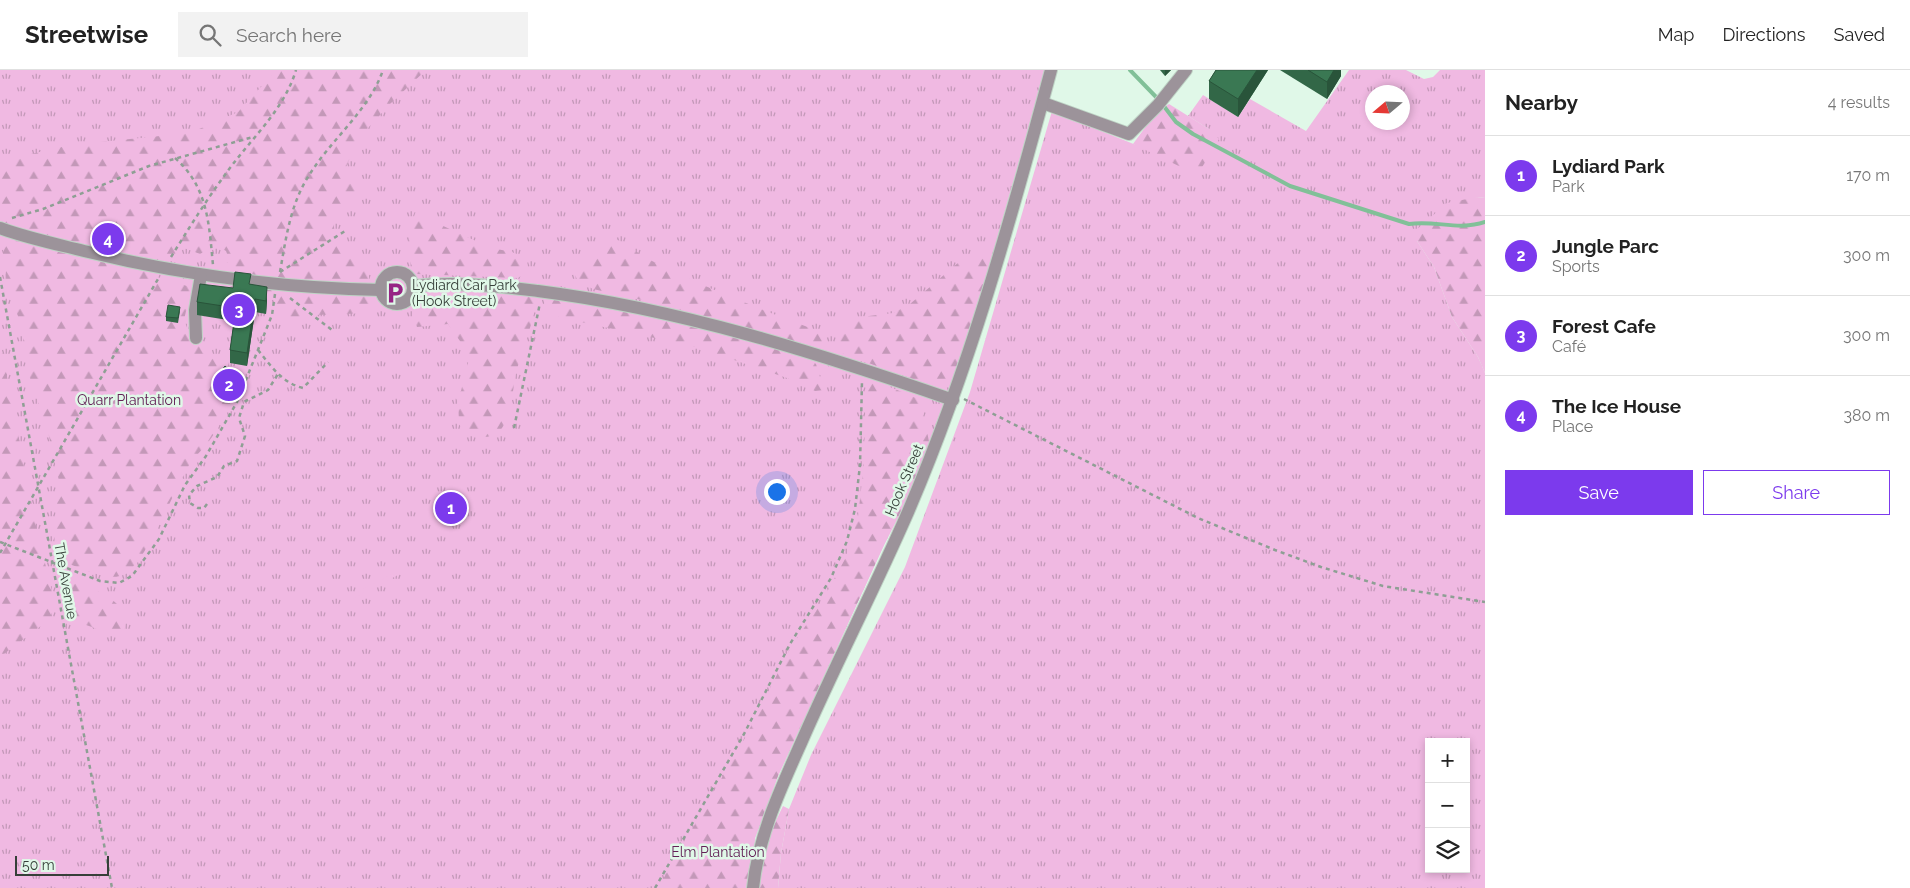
<!DOCTYPE html>
<html lang="en">
<head>
<meta charset="utf-8">
<style>
  body { margin:0; font-family:Raleway,sans-serif; background:#f2f2f2; color:#222 }
  .controls { position:absolute; right:15px; bottom:15px; display:grid; overflow:hidden; border-radius:0px; box-shadow:0 2px 8px #0003 }
  .controls button { width:45px; height:45px; display:grid; place-items:center; padding:0; border:0; border-bottom:1px solid #e0e0e0; background:#fff; color:#222; font:25px sans-serif }
  .compass { position:absolute; left:1365px; top:15px; width:45px; height:45px; border-radius:50%; background:#fff; box-shadow:0 2px 8px #0003; rotate:251deg }
  .scale { position:absolute; left:15px; bottom:12px; width:94px; box-sizing:border-box; padding-left:5px; border:2px solid #363f39; border-top:0; font-size:14px; line-height:18px; white-space:nowrap; color:#363f39; -webkit-text-stroke:4px #e0f8e8; paint-order:stroke }
  .you { position:absolute; left:776px; top:421px; width:18px; height:18px; margin:-12px; border:4px solid #fff; border-radius:50%; background:#1a73e8; box-shadow:0 0 0 8px #1a73e833 }
  .badge { display:grid; place-items:center; width:32px; height:32px; border-radius:50%; background:#7c3aed; color:#fff; font-size:16px; font-weight:700 }
  .pin { position:absolute; translate:-50% -50%; border:2px solid #fff; box-shadow:0 1px 5px #0006 }
  .list { margin:0; padding:0; list-style:none }
  h2 { display:flex; justify-content:space-between; align-items:center; height:65px; margin:0; padding:0 20px; font-size:21px }
  h2 small { font-size:16px; font-weight:400; color:#767676 }
  .list li { display:grid; grid-template-columns:32px 1fr auto; gap:15px; align-items:center; box-sizing:border-box; height:80px; padding:0 20px; border-top:1px solid #e0e0e0 }
  .list b { display:block; font-size:19px; white-space:nowrap }
  .list p { margin:0; font-size:16px; white-space:nowrap; color:#767676 }
  .list em { font-size:16px; font-style:normal; color:#767676 }
  .actions { display:flex; gap:10px; padding:15px 20px }
  .actions a { flex:1; padding:11px 0; border:1px solid #7c3aed; border-radius:0px; text-align:center; font-size:18px; color:#7c3aed }
  .actions .main { background:#7c3aed; color:#fff }
  .icon { flex:none; width:28px; height:28px; fill:none; stroke:currentColor; stroke-width:2; stroke-linecap:round; stroke-linejoin:round }
  .map { position:relative; flex:none; width:1485px; height:818px; overflow:hidden }
  header { display:flex; align-items:center; gap:30px; box-sizing:border-box; height:70px; padding:0 25px; background:#fff; border-bottom:1px solid #e0e0e0 }
  header strong { font-size:24px }
  nav { display:flex; gap:28px; margin-inline-start:auto; font-size:18px }
  .search { width:350px; height:45px; background:#f2f2f2; display:flex; align-items:center; gap:12px; box-sizing:border-box; padding:0 18px; border-radius:0px; color:#767676; font-size:19px }
  main { display:flex }
  aside { flex:1; background:#fff }
  .map>svg:first-child { display:block }
</style>
</head>
<body>
<header>
<strong>Streetwise</strong>
<div class="search"><svg class="icon" aria-label="search" viewBox="0 0 24 24"><circle cx="10" cy="10" r="6"/><path d="M15 15l6 6"/></svg>Search here</div>
<nav><a>Map</a><a>Directions</a><a>Saved</a></nav>
</header>
<main>
<div class="map">
<svg width="1485" height="818" viewBox="0 0 1485 818">
  <defs>
    <pattern id="grass-tufts" width="24" height="20" patternUnits="userSpaceOnUse" patternTransform="scale(1.25)"><rect width="24" height="20" fill="#f0b9e2"/><path d="M3 7l-1-3M5 7V3M7 7l1-3M15 17l-1-3M17 17v-4M19 17l1-3" fill="none" stroke="#c398b8"/></pattern>
    <pattern id="forest-firs" width="22" height="20" patternUnits="userSpaceOnUse" patternTransform="scale(1.25)"><rect width="22" height="20" fill="#f0b9e2"/><path d="M5 1l3.5 6h-7zM16 11l3.5 6h-7z" fill="#c398b8"/></pattern>
  </defs>
  <rect width="100%" height="100%" fill="#e0f8e8"/>
  <g fill="url(#grass-tufts)" fill-rule="evenodd">
    <path d="M0,0h1045l-67,236 -57,166 -37,73 -106,231 -23,62 -5,50h-750z"/>
    <path d="M1349,0h57l18,9 9,-2 7,-7h45v128l-8,-1 -60,44 17,26 18,50 26,40 7,16v515h-707l3,-35 8,-44 22,-54 94,-188 65,-175 82,-281 84,34 73,-16 -21,-13 15,-21 35,22 12,-18 56,32zM1372,22h30v30h-30zM1429,672h37v127h-37z"/>
  </g>
  <g fill="url(#forest-firs)">
    <path d="M269,0h157l-35,33 -34,37 -14,35 25,16c-10,9 -27,16 -33,28 -9,22 17,43 34,51v12l8,23 -7,8 -55,2 -19,5 -12,-2c-20,-38 -23,-35 -62,-45l7,-14 -3,-8 -10,-6 -16,9 -18,-7 -15,15 -10,15 37,11 -3,17 -5,6 -2,9 4,10 5,5 10,18 26,4 -1,12 15,3c-8,21 -17,43 -29,62 -7,11 -17,20 -24,30 -15,23 -45,102 -67,111 -15,7 -48,-9 -63,-15l-5,-11 -1,-20 5,-48 -11,-49 -22,-66 -3,-36 -16,-47 -4,-33 2,-6 -5,-17v-55l5,-7 26,-11 39,-9 120,-12 48,-21 34,-37z"/>
    <path d="M1169,34l40,25 10,10 -18,30 -18,-1 -50,-24 22,-30z"/>
    <path d="M1477,127l8,1v175l-7,-16 -26,-40 -18,-50 -17,-26 -3,-9 33,-29z"/>
    <path d="M415,143l76,35 21,4 15,7 1,12 -10,7 -101,-4c-16,-22 -7,-37 -2,-61z"/>
    <path d="M609,169c18,0 23,12 39,20 53,27 109,49 165,70l10,5 3,13 -8,3 -47,-16 -116,-31 -62,-14 -15,-8 -5,-10 6,-13 18,-6z"/>
    <path d="M996,174l-42,138 -14,7 -99,-36 -5,-11 1,-22 56,-7 17,-9 49,-42z"/>
    <path d="M432,217l105,9c-3,26 -14,51 -21,77 -3,15 -5,43 -14,55 -7,11 -28,12 -38,4 -9,-9 -2,-24 -9,-36l6,-5 8,-32 -9,-18 -12,-17 -31,3 -5,-12 6,-23z"/>
    <path d="M552,226l140,29 116,32 8,7 8,26 -9,1 -28,-13 -91,-31 -134,-29 -15,-5 -3,-8 1,-6z"/>
    <path d="M0,271l37,190 18,72 -5,16 -50,38z"/>
    <path d="M866,307l55,23 9,47 -9,25 -37,73 -106,231 -23,62 -5,50h-92l87,-150 46,-91 29,-42 27,-50 11,-38 6,-54z"/>
    <path d="M60,500l31,12 3,7c18,10 41,22 28,46 -19,2 -31,-13 -49,-12l-5,-6z"/>
    <path d="M783,736l6,3 -8,44 -3,35h-22l11,-49z"/>
  </g>
  <path fill="#f0b9e2" d="M396,502l2,3 -48,25 -2,-3z"/>
  <g fill="none" stroke-linecap="round" stroke-linejoin="round">
    <g stroke="#81c098" stroke-width="4">
      <path d="M1130,0l28,29"/>
      <path d="M1163,35l13,17 17,12 97,52 119,38c27,-4 49,7 76,-2"/>
    </g>
    <g stroke="#bed3c5" stroke-width="14">
      <g id="minor">
        <path d="M1043,33l86,31 29,-29 28,-35"/>
        <path d="M0,158c27,10 56,16 84,23 98,24 197,37 297,39"/>
        <circle cx="397" cy="218" r="16"/>
        <path d="M414,216c42,-5 82,0 124,5 142,18 280,62 415,109"/>
        <path d="M196,268l-1,-28 6,-35"/>
        <path d="M753,818c5,-51 27,-98 48,-145 34,-78 73,-153 107,-231 61,-142 103,-293 143,-442"/>
      </g>
    </g>
    <g stroke="#8e9f94" stroke-width="2.5" stroke-dasharray="4 4" stroke-linecap="butt">
      <path d="M175,88c33,29 34,66 38,107"/>
      <path d="M12,148l31,-9 106,-43 104,-29"/>
      <path d="M171,187c20,-32 39,-63 62,-93 23,-30 52,-57 63,-94"/>
      <path d="M280,202c6,-34 10,-66 28,-95 22,-37 61,-66 75,-107"/>
      <path d="M280,202l65,-41"/>
      <path d="M0,207l112,611"/>
      <path d="M290,228l42,32"/>
      <path d="M258,280c13,16 24,33 45,38l25,-26"/>
      <path d="M964,329l234,119 77,32 46,17 62,19 102,16"/>
      <path d="M514,358l26,-125"/>
      <path d="M207,434l-3,4h-6l-8,-5 -1,-8 8,-9 20,-9 7,-11 13,-5 8,-25 -6,-18 5,-16 24,-12 10,-16"/>
      <path d="M0,472l100,39 19,2 13,-7 27,-37 26,-54 21,-29 31,-54 35,-87 3,-21"/>
      <path d="M0,483l158,-274"/>
      <path d="M655,818l89,-154 46,-90 41,-66 16,-37 8,-32 5,-44 2,-84"/>
    </g>
    <use href="#minor" stroke="#9c939a" stroke-width="12"/>
  </g>
  <g fill="#326747">
    <path d="M1160,0h11l-6,6z"/>
    <path d="M1216,0h52l-30,47 -29,-18v-18z"/>
    <path d="M1280,0h61v6l-14,23z"/>
    <path d="M102,163l12,8 -7,4 -5,-8z"/>
    <path d="M251,214l16,16 -1,14 -11,-2 -8,54 -17,-3v-13l4,-29 -37,-6v-13l36,-14z"/>
    <path d="M180,241l-2,12 -12,-2v-4z"/>
    <path d="M218,305l19,11 -7,8 -12,-10z"/>
  </g>
  <g fill="#29543a">
    <path d="M1165,0h6l-6,6z"/>
    <path d="M1257,0h11l-30,47v-18z"/>
    <path d="M1334,0h7v6l-14,23v-17z"/>
    <path d="M114,166v5l-7,4v-4z"/>
    <path d="M267,217v13l-1,14v-13z"/>
    <path d="M255,229v13l-8,54v-13z"/>
    <path d="M237,307v9l-7,8v-8z"/>
  </g>
  <g fill="#3a7853" stroke="#29543a">
    <path d="M1216,0h41l-19,29 -29,-18z"/>
    <path d="M1308,0h26l-7,12z"/>
    <path d="M109,158l5,8 -7,5 -5,-8z"/>
    <path d="M235,202l16,2 -2,10 18,3 -1,14 -11,-2 -8,54 -17,-3 6,-42 -39,-6 3,-18 33,4z"/>
    <path d="M168,235l12,2 -2,11 -12,-1z"/>
    <path d="M225,296l12,11 -7,9 -12,-11z"/>
  </g>
  <defs>
    <g id="parking-bare" transform="scale(1.725)"><path d="M-3.5-5.5H1a3.5 3.5 0 0 1 0 7H-1V5.5H-3.5ZM-1-3.4V-.6H.8a1.4 1.4 0 0 0 0-2.8Z" fill="#962584" stroke="#e0f8e8" stroke-width="2.5" paint-order="stroke"/></g>
  </defs>
  <g fill-rule="evenodd">
    <use href="#parking-bare" x="395" y="223"/>
  </g>
  <g text-anchor="middle" stroke-width="5" stroke-linejoin="round" paint-order="stroke">
    <g font-size="14" fill="#363f39" stroke="#e0f8e8" text-anchor="start">
      <text x="412" y="220">Lydiard Car Park<tspan x="412" dy="16">(Hook Street)</tspan></text>
    </g>
    <g font-size="14" fill="#632157" stroke="#e0f8e8">
      <text x="129" y="335">Quarr Plantation</text>
      <text x="718" y="787">Elm Plantation</text>
    </g>
    <g font-size="14" fill="#363f39" stroke="#e0f8e8">
      <text transform="translate(904 410) rotate(-67)" y="5">Hook Street</text>
      <text transform="translate(66 511) rotate(80)" y="5">The Avenue</text>
    </g>
  </g>
</svg>
<div class="controls">
<button>+</button>
<button>−</button>
<button><svg class="icon" aria-label="layers" viewBox="0 0 24 24"><path d="M12 4l9 5-9 5-9-5zM3 14l9 5 9-5"/></svg></button>
</div>
<svg class="compass" viewBox="-18 -18 36 36"><path d="M0-13l5 13h-10z" fill="#e53935"/><path d="M0 13l5-13h-10z" fill="#767676"/></svg>
<div class="scale">50 m</div>
<div class="you"></div>
<div class="pin badge" style="left:451px;top:438px">1</div>
<div class="pin badge" style="left:229px;top:315px">2</div>
<div class="pin badge" style="left:239px;top:240px">3</div>
<div class="pin badge" style="left:108px;top:169px">4</div>
</div>
<aside>
<h2>Nearby<small>4 results</small></h2>
<ul class="list">
<li><span class="badge">1</span><div><b>Lydiard Park</b><p>Park</p></div><em>170 m</em></li>
<li><span class="badge">2</span><div><b>Jungle Parc</b><p>Sports</p></div><em>300 m</em></li>
<li><span class="badge">3</span><div><b>Forest Cafe</b><p>Café</p></div><em>300 m</em></li>
<li><span class="badge">4</span><div><b>The Ice House</b><p>Place</p></div><em>380 m</em></li>
</ul>
<div class="actions"><a class="main">Save</a><a>Share</a></div>
</aside>
</main>
</body>
</html>
